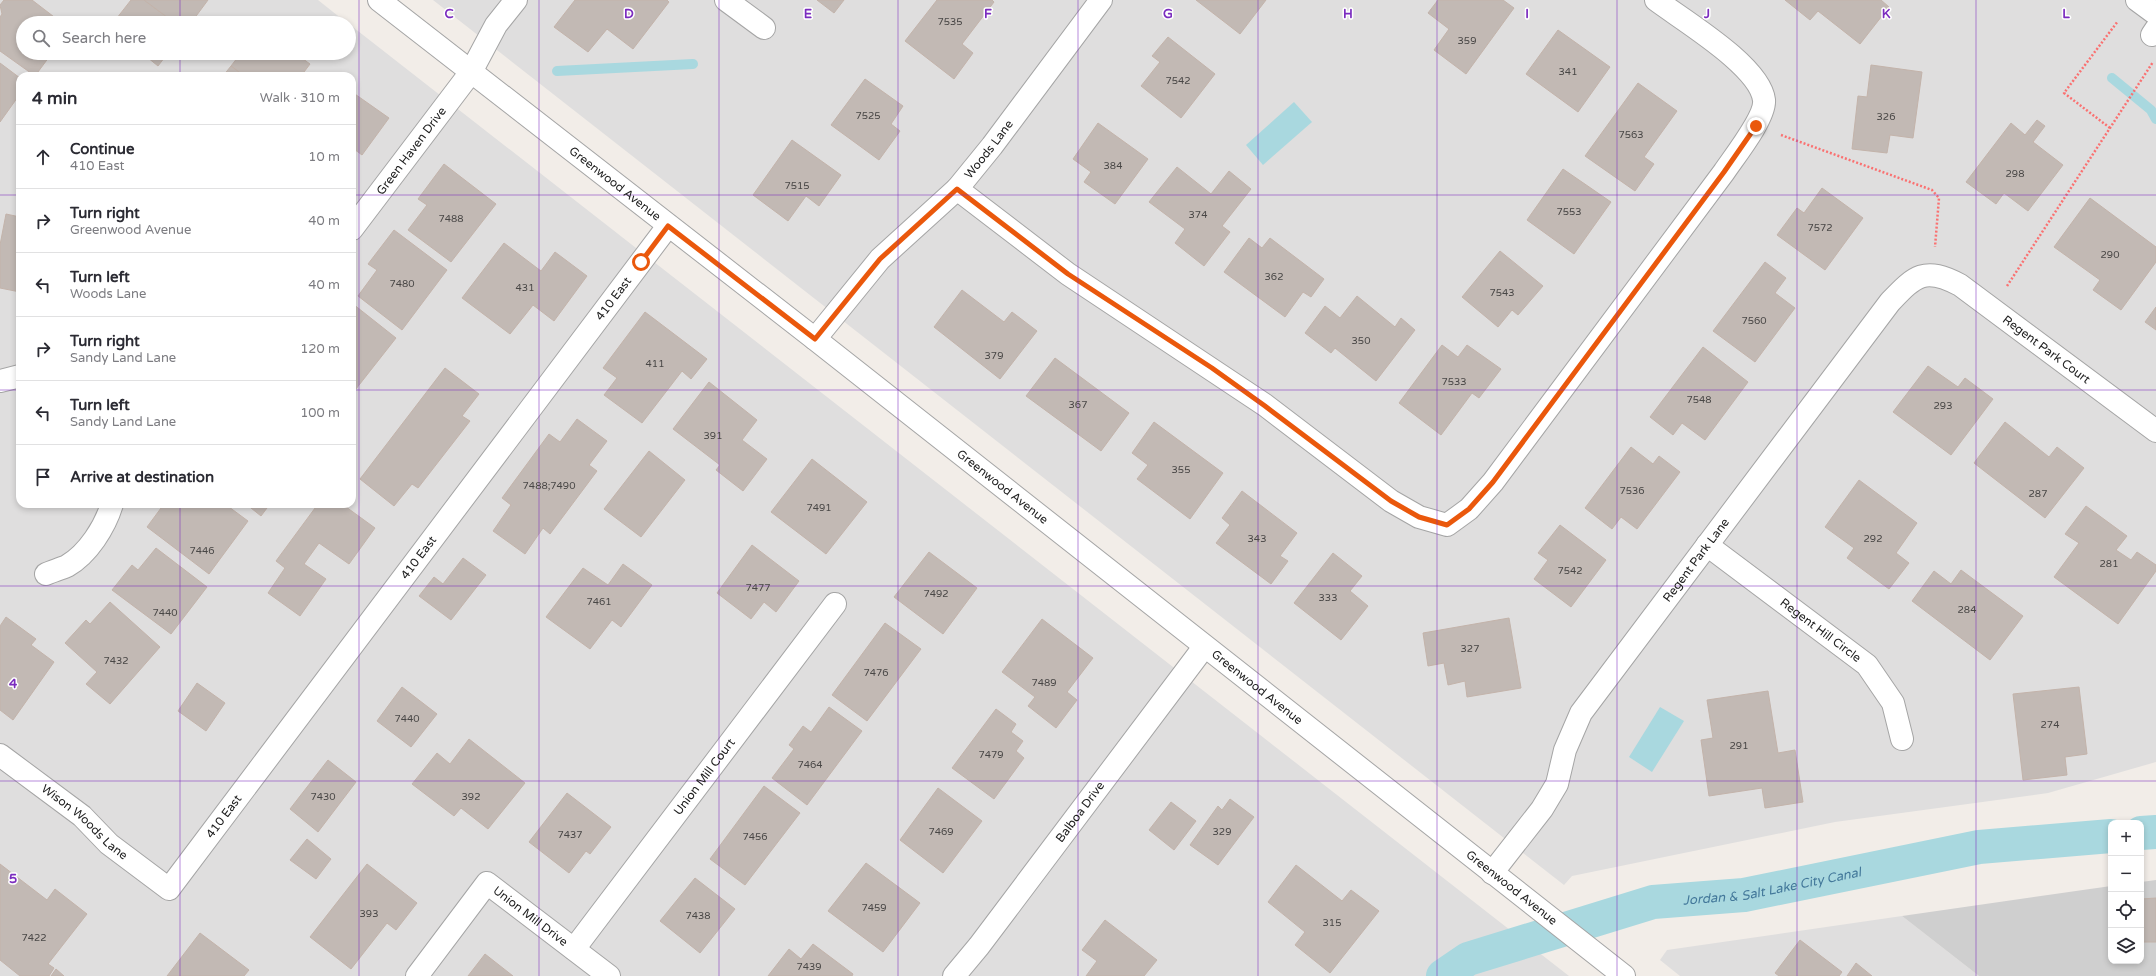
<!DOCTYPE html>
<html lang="en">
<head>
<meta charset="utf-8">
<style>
  body { margin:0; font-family:"Varela Round",sans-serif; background:#f7f7f7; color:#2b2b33 }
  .controls { position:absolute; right:12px; bottom:12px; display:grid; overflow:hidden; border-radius:8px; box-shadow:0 2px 6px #0003 }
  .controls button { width:36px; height:36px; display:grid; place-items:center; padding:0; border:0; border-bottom:1px solid #e1e1e2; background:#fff; color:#2b2b33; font:20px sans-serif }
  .stop { position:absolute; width:12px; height:12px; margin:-9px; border:3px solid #ea580c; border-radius:50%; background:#fff }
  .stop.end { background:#ea580c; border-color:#fff; box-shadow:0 1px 4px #0008 }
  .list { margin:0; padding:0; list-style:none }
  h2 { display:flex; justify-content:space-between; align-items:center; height:52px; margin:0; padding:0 16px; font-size:17px }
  h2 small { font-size:13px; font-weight:400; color:#7c7c81 }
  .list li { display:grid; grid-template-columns:26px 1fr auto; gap:12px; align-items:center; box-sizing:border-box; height:64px; padding:0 16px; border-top:1px solid #e1e1e2 }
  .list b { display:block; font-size:15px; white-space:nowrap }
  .list p { margin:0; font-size:13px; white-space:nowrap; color:#7c7c81 }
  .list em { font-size:13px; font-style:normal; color:#7c7c81 }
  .icon { flex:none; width:22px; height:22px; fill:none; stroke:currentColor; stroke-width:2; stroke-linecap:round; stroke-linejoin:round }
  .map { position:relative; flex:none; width:2156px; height:976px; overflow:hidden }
  .search { position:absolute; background:#fff; box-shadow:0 2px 6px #0003; left:16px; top:16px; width:340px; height:44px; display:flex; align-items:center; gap:10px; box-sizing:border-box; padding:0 14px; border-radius:22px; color:#7c7c81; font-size:15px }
  .panel { position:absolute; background:#fff; box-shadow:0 2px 6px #0003; left:16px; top:72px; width:340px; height:436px; border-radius:12px }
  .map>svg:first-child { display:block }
</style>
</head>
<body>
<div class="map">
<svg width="2156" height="976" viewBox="0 0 2156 976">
  <rect width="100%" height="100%" fill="#f2ede8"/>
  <g fill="#dfdede" fill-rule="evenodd">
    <path d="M0,0h318l29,23h-324v30h326v-29l1220,952h-1569zM20,76h332v428h-332z"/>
    <path d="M433,0h1723v762l-108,31 -213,29 -263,54 -8,9z"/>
    <path d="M1902,916l77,60h-299l-20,-16 7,-10z"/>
  </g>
  <path fill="#cfcfcf" d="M2156,880v96h-177l-77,-60 209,-30v75h30v-79z"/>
  <g fill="#a9d8df">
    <path d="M1294,102l18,20 -49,43 -17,-20z"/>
    <path d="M1660,707l24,14 -32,51 -23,-15z"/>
  </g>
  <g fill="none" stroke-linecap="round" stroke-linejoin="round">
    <g stroke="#a9d8df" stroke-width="10">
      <path d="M557,71l136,-7"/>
      <path d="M2112,78l39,32 5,9"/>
    </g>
    <g stroke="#a9d8df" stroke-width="34">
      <path d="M2141,833l15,-1"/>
      <path id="s1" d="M1443,976l25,-17 185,-57 91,-7 235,-48 132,-11"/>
    </g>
  </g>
  <g fill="#c2b9b4" stroke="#c3b3aa">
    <path d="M4,0h28l30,23h-39v30h29l-17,23 -35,-25v-34l2,-3 -2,-9z"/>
    <path d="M131,0h13l31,23h-62z"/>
    <path d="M144,0h64l-17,23h-16z"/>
    <path d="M575,0h92l2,2 -36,47 -26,-20 -19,23 -34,-25z"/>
    <path d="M817,0h27l-10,13z"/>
    <path d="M937,0h55l2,2 -32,42 11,9 -19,26 -49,-38z"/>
    <path d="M1196,0h70l-26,34z"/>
    <path d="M1438,0h65l11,8 -48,66 -32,-24 15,-21 -21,-16z"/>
    <path d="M1785,0h96l8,7 -29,37 -42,-33 -8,9z"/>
    <path d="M1558,30l52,37 -32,45 -52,-38z"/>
    <path d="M1168,37l47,37 -34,44 -40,-32 19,-24 -8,-6z"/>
    <path d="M142,53h26l-10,13z"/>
    <path d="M241,53h54l15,11 -9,12h-57l-13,-10z"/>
    <path d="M0,63l20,15v16l-20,28z"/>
    <path d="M1871,65l51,7 -9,66 -23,-3 -3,18 -35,-4 6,-53 9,1z"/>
    <path d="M231,66l13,10h-21z"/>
    <path d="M865,79l38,27 -12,18 9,7 -21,29 -48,-35z"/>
    <path d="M1638,83l39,28 -33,46 10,7 -19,27 -50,-35z"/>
    <path d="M352,92l37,26 -27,37 -8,-6 -2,2z"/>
    <path d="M2037,120l8,6 -12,16 30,23 -35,46 -24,-18 -8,11 -30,-22 45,-59 14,12z"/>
    <path d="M1098,123l50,36 -33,45 -31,-22 7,-10 -18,-13z"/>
    <path d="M792,140l49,35 -22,31 -13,-10 -18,25 -35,-26z"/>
    <path d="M444,164l52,40 -45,58 -43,-32 19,-25 -9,-6z"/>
    <path d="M1177,167l34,27 18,-23 22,18 -29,37 8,6 -26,34 -29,-23 10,-14 -36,-27z"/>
    <path d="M1563,169l48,33 -37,52 -47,-34z"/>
    <path d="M1822,188l41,30 -38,52 -48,-35 20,-27 7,5z"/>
    <path d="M2090,198l66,49v15l-35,48 -28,-20 7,-10 -46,-33z"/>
    <path d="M6,214l14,3v75l-20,-4v-43z"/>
    <path d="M394,230l53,40 -45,60 -44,-34 19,-26 -9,-6z"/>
    <path d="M1249,238l13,10 8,-10 54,41 -13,18 -8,-5 -18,25 -61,-45z"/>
    <path d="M504,243l37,28 14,-19 32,24 -33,45 -21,-16 -23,29 -48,-36z"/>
    <path d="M1500,251l43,35 -25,29 -6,-5 -14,17 -36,-30z"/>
    <path d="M1765,262l21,16 -11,15 20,15 -40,54 -42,-31z"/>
    <path d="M962,290l42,32 8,-10 25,19 -37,48 -66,-52z"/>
    <path d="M1357,296l38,31 6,-9 14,12 -39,51 -41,-33 -4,5 -26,-20 20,-27 15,12z"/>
    <path d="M353,304l43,34 -44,56v-89z"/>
    <path d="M2156,307v23l-11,-8z"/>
    <path d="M645,312l62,47 -16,20 -9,-8 -40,52 -38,-28 13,-17 -14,-10z"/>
    <path d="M1442,345l16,12 9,-12 34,24 -22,29 -7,-5 -31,42 -42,-32z"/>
    <path d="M1703,347l45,35 -43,58 -23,-17 -9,12 -23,-18z"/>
    <path d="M1055,358l74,55 -28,38 -75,-55z"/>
    <path d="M1928,366l30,21 7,-9 28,21 -42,56 -58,-43z"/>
    <path d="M445,368l34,26 -17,22 8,5 -52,67 -6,-4 -18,22 -34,-27z"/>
    <path d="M709,382l48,38 -15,20 25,19 -24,32 -27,-21 4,-5 -47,-36z"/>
    <path d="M577,419l30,22 -18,24 8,6 -47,63 -7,-6 -18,26 -32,-23 18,-26 -9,-7 47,-64 11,8z"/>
    <path d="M1154,422l69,51 -33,46 -53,-40 11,-14 -16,-12z"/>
    <path d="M2005,422l44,35 8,-10 27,21 -39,50 -71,-55z"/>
    <path d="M1631,447l22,17 6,-8 21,16 -43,57 -16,-12 -9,12 -27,-21z"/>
    <path d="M649,451l36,29 -44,57 -37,-28z"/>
    <path d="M812,459l55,43 -41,52 -55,-42z"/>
    <path d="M1859,480l58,43 -21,30 13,10 -20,26 -42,-31 7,-10 -29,-21z"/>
    <path d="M1242,491l55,42 -17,23 8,5 -17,23 -55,-41 14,-18 -8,-7z"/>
    <path d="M164,504h61l23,17 -39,53 -62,-47z"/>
    <path d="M246,504h24l-9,12z"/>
    <path d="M318,504h24l33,24 -26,36 -30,-21 -15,21 22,15 -26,37 -32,-23 17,-25 -9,-7z"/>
    <path d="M2086,506l41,30 -11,14 15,10 6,-8 19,13v6l-38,53 -64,-47 25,-34 -14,-9z"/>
    <path d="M1560,525l46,35 -35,47 -37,-28 14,-19 -10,-7z"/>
    <path d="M752,545l47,36 -23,31 -12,-10 -13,17 -34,-26z"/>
    <path d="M156,548l51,39 -36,47 -59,-44 20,-25 6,5z"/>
    <path d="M929,552l48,36 -34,46 -49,-37z"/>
    <path d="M1333,553l29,23 -12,15 18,15 -27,34 -47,-37z"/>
    <path d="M463,558l23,17 -35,45 -32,-24 15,-19 9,7z"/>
    <path d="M623,564l29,21 -31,42 -9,-7 -22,29 -44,-32 37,-49 25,17z"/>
    <path d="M1961,570l62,46 -33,44 -78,-59 22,-30 17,13z"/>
    <path d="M110,602l50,45 -50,57 -24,-20 11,-12 -32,-29 21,-23 4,4z"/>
    <path d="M6,617l30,22 -5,6 23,17 -41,58 -13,-10v-84z"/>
    <path d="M1509,618l12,70 -54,9 -2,-16 -17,4 -4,-22 -16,3 -5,-33z"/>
    <path d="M1042,619l51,39 -26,34 10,8 -21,28 -28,-22 7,-9 -33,-25z"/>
    <path d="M885,623l36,26 -54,72 -35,-26z"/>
    <path d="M197,683l28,20 -19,28 -28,-20z"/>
    <path d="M402,687l35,27 -26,33 -34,-26z"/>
    <path d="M2079,687l8,67 -22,3 2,18 -44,5 -10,-86z"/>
    <path d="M1768,691l10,62 17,-3 8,52 -38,6 -3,-20 -53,8 -8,-56 12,-2 -6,-38z"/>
    <path d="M829,707l33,24 -55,74 -35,-27 22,-29 -5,-4 14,-19 8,6z"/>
    <path d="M996,709l20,15 -5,8 12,9 -7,10 8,7 -30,41 -42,-31z"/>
    <path d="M469,739l56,44 -37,46 -27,-21 -7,8 -42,-32 25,-31 13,11z"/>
    <path d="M328,760l28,22 -38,50 -28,-23z"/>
    <path d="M764,786l36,27 -55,72 -35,-26z"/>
    <path d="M938,788l44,33 -39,52 -43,-33z"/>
    <path d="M567,793l44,34 -21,27 -4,-3 -17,22 -40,-31z"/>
    <path d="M1230,799l24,18 -36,48 -28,-20 28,-39 4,4z"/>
    <path d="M1171,802l25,19 -22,29 -25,-20z"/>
    <path d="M307,839l24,20 -15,20 -26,-19z"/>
    <path d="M866,863l54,40 -37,49 -55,-41z"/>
    <path d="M0,864l47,36 8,-11 32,25 -39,50 6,4 -5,8h-29l-20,-16z"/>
    <path d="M367,864l50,39 -21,27 -9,-7 -36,46 -41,-32z"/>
    <path d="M1296,865l46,36 9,-11 28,21 -49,62 -35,-28 10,-13 -37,-30z"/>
    <path d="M695,878l40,31 -35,44 -40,-32z"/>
    <path d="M2156,898v44h-15v-43z"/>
    <path d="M1105,920l52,40 -13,16h-58l11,-15 -15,-11z"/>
    <path d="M200,933l49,37 -5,6h-77z"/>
    <path d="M1800,940l42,32 -3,4h-60l-4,-3z"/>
    <path d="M813,944l40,30 -1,2h-84l21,-27 12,10z"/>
    <path d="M485,954l28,22h-45z"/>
    <path d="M1856,963l16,13h-25z"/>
    <path d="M56,969l8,7h-13z"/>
  </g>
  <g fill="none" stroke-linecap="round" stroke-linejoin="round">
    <g stroke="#a5a5a5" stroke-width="24">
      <g id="minor">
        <path id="s2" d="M379,0l436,339 809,637"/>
        <path d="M726,0l38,28"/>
        <path d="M2137,0l19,14"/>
        <path d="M2152,35l4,-6"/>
        <path d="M957,189l111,85 197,131 126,96 28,16 28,8 22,-16 24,-27 231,-310c10,-15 42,-55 40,-72 -4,-34 -80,-79 -108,-100"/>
        <path id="s3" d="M352,229l119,-157 25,-47 20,-25"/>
        <path id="s4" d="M815,339l65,-80 77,-70 35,-43 109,-146"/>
        <path d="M0,381l20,-5"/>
        <path id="s5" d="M1707,545l160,120 26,38 9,36"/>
        <path d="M46,574c7,-3 14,-5 21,-8 21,-12 38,-39 45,-62"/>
        <path id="s6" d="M0,755l82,61 27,28 60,45 499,-663"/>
        <path id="s7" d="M1492,873l50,-64 15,-25 8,-34 16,-37 309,-411c25,-26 34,-36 70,-17l196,146"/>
        <path id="s8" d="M574,949l261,-345"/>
        <path id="s9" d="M417,976l70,-93 122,93"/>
        <path id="s10" d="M954,976l25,-30 225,-299"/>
      </g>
    </g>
    <g stroke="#fa7171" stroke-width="2.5" stroke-dasharray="2 2" stroke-linecap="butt">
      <path d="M2110,128l-46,-35 54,-72"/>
      <path d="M1781,135l151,55 7,8 -4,49"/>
      <path d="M2007,286l146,-224"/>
    </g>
    <use href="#minor" stroke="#fff" stroke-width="22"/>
  </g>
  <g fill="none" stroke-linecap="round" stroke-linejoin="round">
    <path stroke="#ea580c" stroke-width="5" d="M641,262l27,-36 147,113 65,-80 77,-70 111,85 144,94 53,38 126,95 28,16 28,8 22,-16 24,-27 231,-310 32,-46"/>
  </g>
  <path fill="none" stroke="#7b2cbf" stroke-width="1" stroke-opacity="0.55" d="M180,0v23M359,0v976M539,0v976M719,0v976M898,0v976M1078,0v976M1258,0v976M1437,0v976M1617,0v976M1797,0v976M1976,0v976M180,53v23M0,195h20M352,195h1804M0,390h20M352,390h1804M180,504v472M0,586h2156M0,781h2156"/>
  <g text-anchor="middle" stroke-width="3" stroke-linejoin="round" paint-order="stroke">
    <g font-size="10" fill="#494746">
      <text x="950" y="25">7535</text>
      <text x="1467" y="44">359</text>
      <text x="1568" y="75">341</text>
      <text x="1178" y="84">7542</text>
      <text x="868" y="119">7525</text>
      <text x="1886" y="120">326</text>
      <text x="1631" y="138">7563</text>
      <text x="1113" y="169">384</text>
      <text x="2015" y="177">298</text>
      <text x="797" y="189">7515</text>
      <text x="1569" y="215">7553</text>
      <text x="1198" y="218">374</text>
      <text x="451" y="222">7488</text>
      <text x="1820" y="231">7572</text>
      <text x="2110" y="258">290</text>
      <text x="1274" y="280">362</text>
      <text x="402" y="287">7480</text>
      <text x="525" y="291">431</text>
      <text x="1502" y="296">7543</text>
      <text x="1754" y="324">7560</text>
      <text x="1361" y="344">350</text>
      <text x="994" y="359">379</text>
      <text x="655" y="367">411</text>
      <text x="1454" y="385">7533</text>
      <text x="1699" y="403">7548</text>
      <text x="1078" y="408">367</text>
      <text x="1943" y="409">293</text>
      <text x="713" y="439">391</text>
      <text x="1181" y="473">355</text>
      <text x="549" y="489">7488;7490</text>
      <text x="1632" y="494">7536</text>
      <text x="2038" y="497">287</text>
      <text x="819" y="511">7491</text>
      <text x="1257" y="542">343</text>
      <text x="1873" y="542">292</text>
      <text x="202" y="554">7446</text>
      <text x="2109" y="567">281</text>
      <text x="1570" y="574">7542</text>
      <text x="758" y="591">7477</text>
      <text x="936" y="597">7492</text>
      <text x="1328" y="601">333</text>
      <text x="599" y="605">7461</text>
      <text x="1967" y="613">284</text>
      <text x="165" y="616">7440</text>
      <text x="1470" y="652">327</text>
      <text x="116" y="664">7432</text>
      <text x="876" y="676">7476</text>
      <text x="1044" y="686">7489</text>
      <text x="407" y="722">7440</text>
      <text x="2050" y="728">274</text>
      <text x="1739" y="749">291</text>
      <text x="991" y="758">7479</text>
      <text x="810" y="768">7464</text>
      <text x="323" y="800">7430</text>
      <text x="471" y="800">392</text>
      <text x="941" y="835">7469</text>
      <text x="1222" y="835">329</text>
      <text x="570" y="838">7437</text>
      <text x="755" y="840">7456</text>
      <text x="874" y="911">7459</text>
      <text x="369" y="917">393</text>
      <text x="698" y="919">7438</text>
      <text x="1332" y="926">315</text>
      <text x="34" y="941">7422</text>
      <text x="809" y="970">7439</text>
    </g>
    <g font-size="12" fill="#212121" stroke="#fff">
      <text dy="4" stroke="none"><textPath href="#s4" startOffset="258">Woods Lane</textPath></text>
      <text dy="4" stroke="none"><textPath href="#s3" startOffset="98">Green Haven Drive</textPath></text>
      <text dy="4" stroke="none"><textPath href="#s2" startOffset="299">Greenwood Avenue</textPath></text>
      <text dy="4" stroke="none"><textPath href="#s6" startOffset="955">410 East</textPath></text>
      <text dy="4" stroke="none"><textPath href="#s7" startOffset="889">Regent Park Court</textPath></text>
      <text dy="4" stroke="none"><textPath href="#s2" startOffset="791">Greenwood Avenue</textPath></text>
      <text dy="4" stroke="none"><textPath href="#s6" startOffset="631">410 East</textPath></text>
      <text dy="4" stroke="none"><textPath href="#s7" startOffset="377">Regent Park Lane</textPath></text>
      <text dy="4" stroke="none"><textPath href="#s5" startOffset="142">Regent Hill Circle</textPath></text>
      <text dy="4" stroke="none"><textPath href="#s2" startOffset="1115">Greenwood Avenue</textPath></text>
      <text dy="4" stroke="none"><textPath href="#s8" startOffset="216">Union Mill Court</textPath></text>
      <text dy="4" stroke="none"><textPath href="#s10" startOffset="207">Balboa Drive</textPath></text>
      <text dy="4" stroke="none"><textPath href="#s6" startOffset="307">410 East</textPath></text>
      <text dy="4" stroke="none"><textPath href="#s6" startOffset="108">Wison Woods Lane</textPath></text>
      <text dy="4" stroke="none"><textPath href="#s2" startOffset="1439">Greenwood Avenue</textPath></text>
      <text dy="4" stroke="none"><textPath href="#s9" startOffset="171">Union Mill Drive</textPath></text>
    </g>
    <g font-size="13" font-style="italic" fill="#43789a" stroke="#fff">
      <text dy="5" stroke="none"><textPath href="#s1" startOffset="344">Jordan &amp; Salt Lake City Canal</textPath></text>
    </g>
  </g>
  <g font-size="13" text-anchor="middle" font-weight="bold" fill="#7b2cbf" stroke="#fff" stroke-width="3" stroke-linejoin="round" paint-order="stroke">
    <text x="449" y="18">C</text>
    <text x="629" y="18">D</text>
    <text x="808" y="18">E</text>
    <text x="988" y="18">F</text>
    <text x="1168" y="18">G</text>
    <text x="1348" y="18">H</text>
    <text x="1527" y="18">I</text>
    <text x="1707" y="18">J</text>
    <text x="1886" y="18">K</text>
    <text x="2066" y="18">L</text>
    <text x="13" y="688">4</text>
    <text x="13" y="883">5</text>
  </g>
</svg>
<div class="controls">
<button>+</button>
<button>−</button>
<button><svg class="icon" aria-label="locate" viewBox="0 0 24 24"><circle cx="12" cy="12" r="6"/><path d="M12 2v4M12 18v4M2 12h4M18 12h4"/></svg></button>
<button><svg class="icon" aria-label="layers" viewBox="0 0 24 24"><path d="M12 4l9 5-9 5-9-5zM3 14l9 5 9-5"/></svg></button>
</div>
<div class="stop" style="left:641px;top:262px"></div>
<div class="stop end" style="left:1756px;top:126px"></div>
<div class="search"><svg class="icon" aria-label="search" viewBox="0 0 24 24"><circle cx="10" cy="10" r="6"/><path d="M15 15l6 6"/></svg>Search here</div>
<section class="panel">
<h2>4 min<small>Walk · 310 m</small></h2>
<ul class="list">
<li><svg class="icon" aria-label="ahead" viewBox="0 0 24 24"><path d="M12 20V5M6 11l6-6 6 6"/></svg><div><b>Continue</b><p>410 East</p></div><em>10 m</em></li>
<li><svg class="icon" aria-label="right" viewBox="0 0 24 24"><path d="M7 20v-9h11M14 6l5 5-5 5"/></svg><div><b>Turn right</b><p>Greenwood Avenue</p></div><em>40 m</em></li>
<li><svg class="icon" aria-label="left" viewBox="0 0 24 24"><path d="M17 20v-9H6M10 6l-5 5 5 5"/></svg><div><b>Turn left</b><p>Woods Lane</p></div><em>40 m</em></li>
<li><svg class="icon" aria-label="right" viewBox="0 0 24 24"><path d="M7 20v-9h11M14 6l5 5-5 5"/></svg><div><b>Turn right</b><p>Sandy Land Lane</p></div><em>120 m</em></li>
<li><svg class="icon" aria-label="left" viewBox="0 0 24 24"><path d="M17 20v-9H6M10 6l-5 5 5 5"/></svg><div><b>Turn left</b><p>Sandy Land Lane</p></div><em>100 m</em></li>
<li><svg class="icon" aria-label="arrive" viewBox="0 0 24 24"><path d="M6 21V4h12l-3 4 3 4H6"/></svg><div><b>Arrive at destination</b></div></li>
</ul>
</section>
</div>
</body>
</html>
